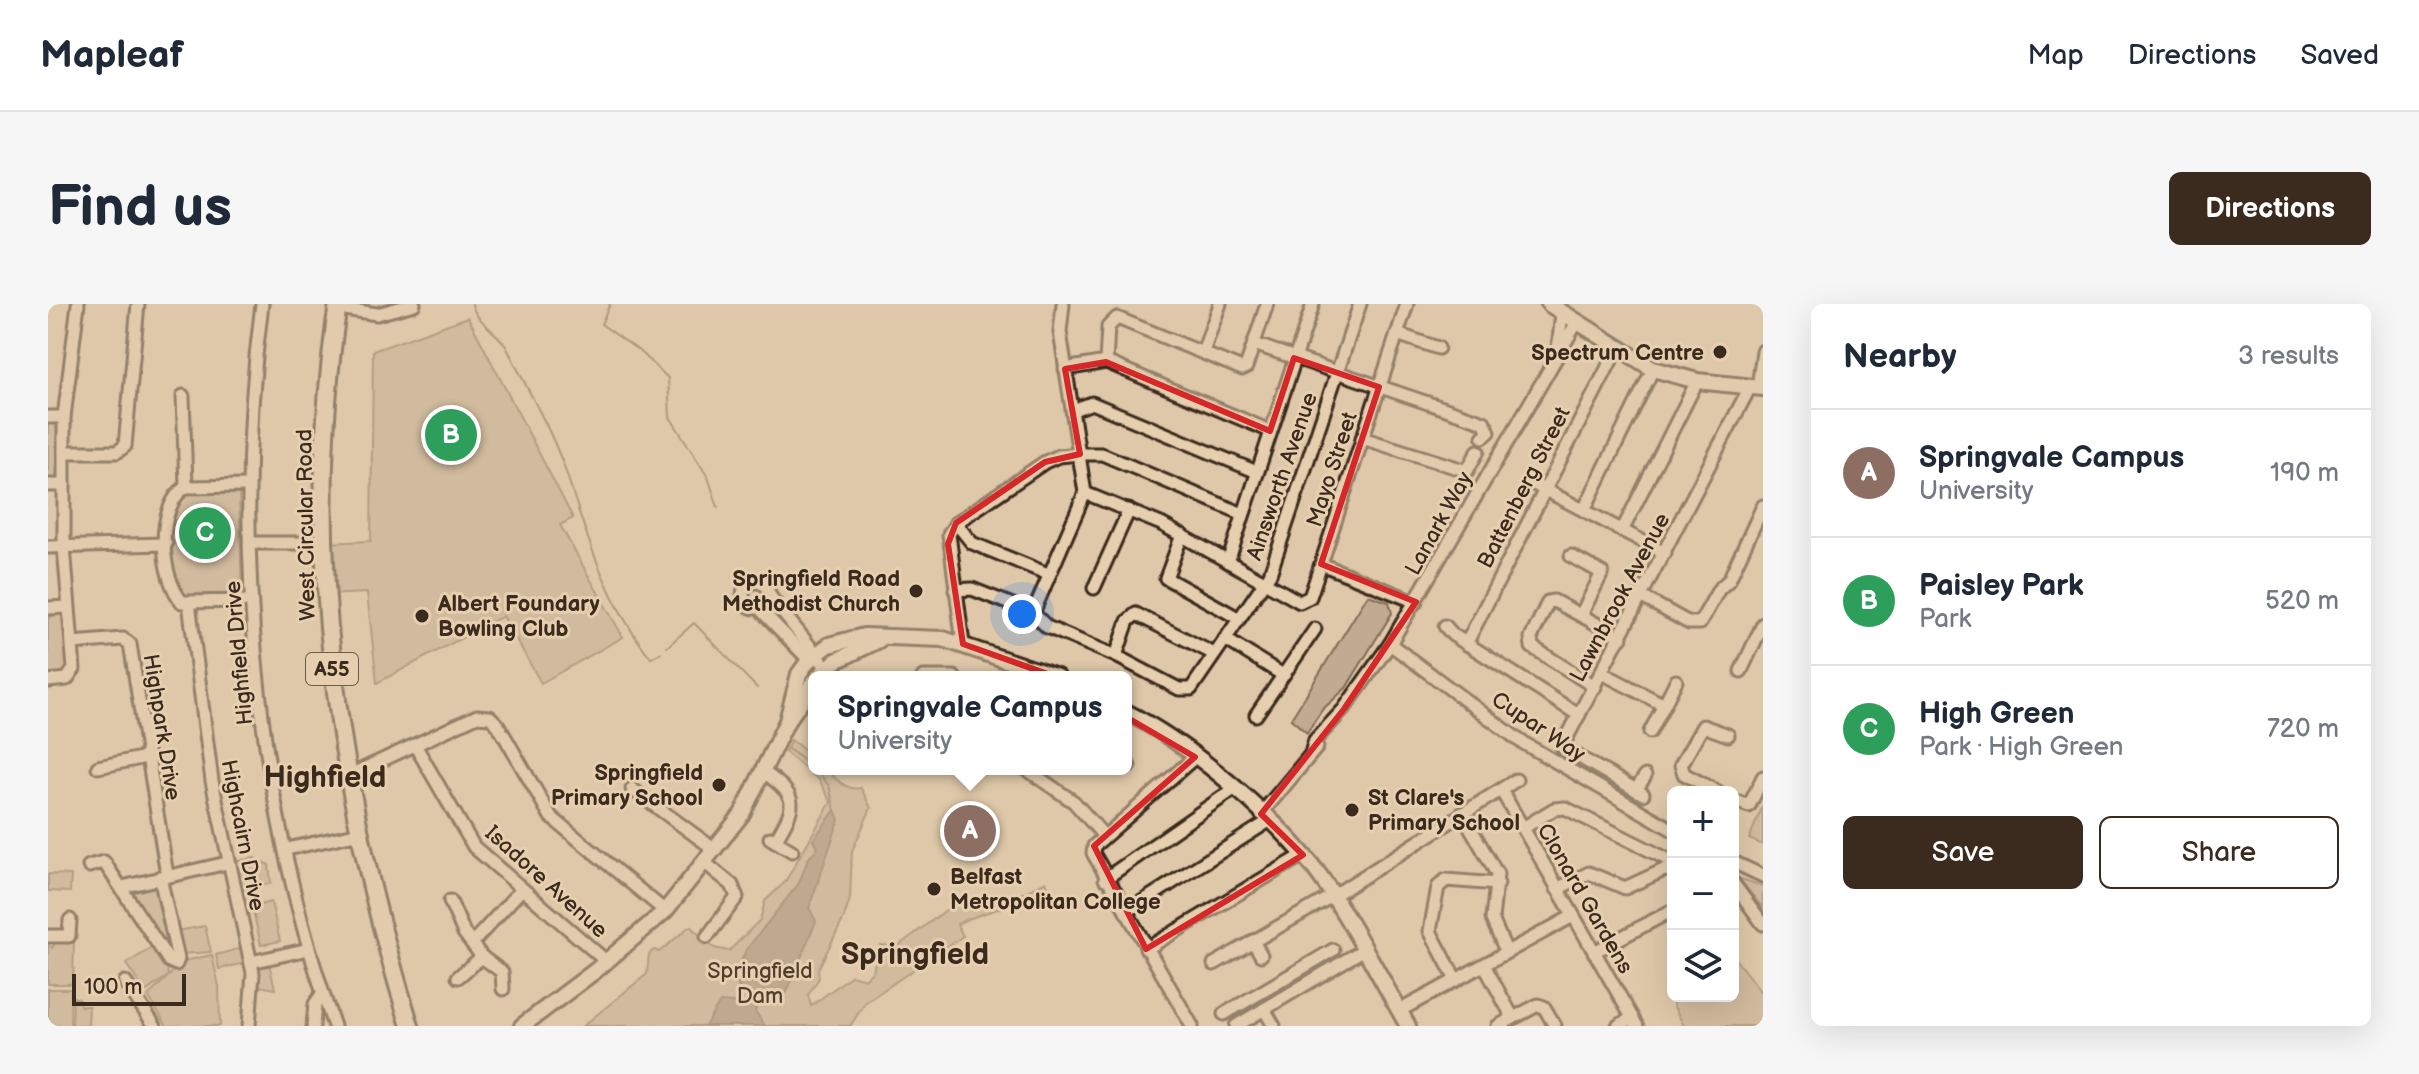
<!DOCTYPE html>
<html lang="en">
<head>
<meta charset="utf-8">
<style>
  body { margin:0; font-family:"Balsamiq Sans",sans-serif; background:#f6f6f7; color:#1f2937 }
  .controls { position:absolute; right:24px; bottom:24px; display:grid; overflow:hidden; border-radius:12px; box-shadow:0 8px 32px #0002 }
  .controls button { width:72px; height:72px; display:grid; place-items:center; padding:0; border:0; border-bottom:2px solid #e0e1e3; background:#fff; color:#1f2937; font:40px sans-serif }
  .scale { position:absolute; left:24px; bottom:20px; width:114px; box-sizing:border-box; padding-left:8px; border:4px solid #3b2a1e; border-top:0; font-size:22px; line-height:28px; white-space:nowrap; color:#3b2a1e; -webkit-text-stroke:6px #e6cfaf; paint-order:stroke }
  .you { position:absolute; left:974px; top:310px; width:28px; height:28px; margin:-20px; border:6px solid #fff; border-radius:50%; background:#1a73e8; box-shadow:0 0 0 12px #1a73e833 }
  .badge { display:grid; place-items:center; width:52px; height:52px; border-radius:50%; background:#3b2a1e; color:#fff; font-size:26px; font-weight:700 }
  .pin { position:absolute; translate:-50% -50%; border:4px solid #fff; box-shadow:0 2px 8px #0006 }
  .popup { position:absolute; left:760px; top:367px; width:324px; height:104px; box-sizing:border-box; display:grid; place-content:center; border-radius:12px; background:#fff; filter:drop-shadow(0 2px 6px #0005); font-size:26px; white-space:nowrap; color:#747a83 }
  .popup b { font-size:30px; color:#1f2937 }
  .popup::after { content:''; position:absolute; left:50%; top:100%; margin-left:-16px; border:16px solid transparent; border-top-color:#fff }
  .list { margin:0; padding:0; list-style:none }
  h2 { display:flex; justify-content:space-between; align-items:center; height:104px; margin:0; padding:0 32px; font-size:34px }
  h2 small { font-size:26px; font-weight:400; color:#747a83 }
  .list li { display:grid; grid-template-columns:52px 1fr auto; gap:24px; align-items:center; box-sizing:border-box; height:128px; padding:0 32px; border-top:2px solid #e0e1e3 }
  .list b { display:block; font-size:30px; white-space:nowrap }
  .list p { margin:0; font-size:26px; white-space:nowrap; color:#747a83 }
  .list em { font-size:26px; font-style:normal; color:#747a83 }
  .actions { display:flex; gap:16px; padding:24px 32px }
  .actions a { flex:1; padding:18px 0; border:2px solid #3b2a1e; border-radius:12px; text-align:center; font-size:28px; color:#3b2a1e }
  .actions .main { background:#3b2a1e; color:#fff }
  .icon { flex:none; width:44px; height:44px; fill:none; stroke:currentColor; stroke-width:2; stroke-linecap:round; stroke-linejoin:round }
  .map { position:relative; flex:none; width:1715px; height:722px; overflow:hidden; border-radius:12px }
  header { display:flex; align-items:center; gap:48px; box-sizing:border-box; height:112px; padding:0 40px; background:#fff; border-bottom:2px solid #e0e1e3 }
  header strong { font-size:38px }
  nav { display:flex; gap:44px; margin-inline-start:auto; font-size:28px }
  .intro { display:flex; align-items:center; justify-content:space-between; box-sizing:border-box; height:192px; padding:0 48px }
  h1 { margin:0; font-size:56px }
  .button { padding:20px 36px; border-radius:12px; background:#3b2a1e; color:#fff; font-size:28px; font-weight:700 }
  main { display:flex; gap:48px; padding:0 48px }
  aside { flex:1; background:#fff; border-radius:12px; box-shadow:0 8px 32px #0002 }
  .map>svg:first-child { display:block }
</style>
</head>
<body>
<header>
<strong>Mapleaf</strong>
<nav><a>Map</a><a>Directions</a><a>Saved</a></nav>
</header>
<div class="intro"><h1>Find us</h1><a class="button">Directions</a></div>
<main>
<div class="map">
<svg width="1715" height="722" viewBox="0 0 1715 722">
  <rect width="100%" height="100%" fill="#dfc8a9"/>
  <filter id="ink" filterUnits="userSpaceOnUse"><feTurbulence type="fractalNoise" baseFrequency=".0125" numOctaves="2"/><feDisplacementMap in="SourceGraphic" scale="16" xChannelSelector="R" yChannelSelector="G"/><feConvolveMatrix kernelMatrix="1 2 1 2 8 2 1 2 1" color-interpolation-filters="sRGB"/></filter>
  <g filter="url(#ink)">
    <g fill="#c1ab90" stroke="#7e6a57" stroke-width="2">
      <path d="M420,13l105,201 -13,7 63,112 -82,46 -38,-67 -126,67 -10,-90 -42,2 -2,-52 48,-2 2,-190z"/>
      <path d="M0,119l10,3 1,48 -6,6 -5,1z"/>
      <path d="M143,187l48,3 3,103 -58,3c-20,-33 -17,-72 -2,-105z"/>
      <path d="M1320,291l21,7 3,11 -46,75 -24,22 -15,23 -16,-14z"/>
      <path d="M11,309l5,4 6,49 -2,6 -20,2v-56z"/>
      <path d="M743,436l23,17v12h12c10,10 20,22 35,19l10,20 -19,43 -2,48 -7,21 -25,49 1,9 -11,17 3,11 41,-31 13,4 8,-8 7,-26 18,1 60,-45 66,-8 22,-12 2,6c-28,20 -61,22 -91,37l6,12 -97,66 -16,24h-267l64,-52 2,-20 5,-4 5,2 31,-26 24,22 15,3 31,-31 5,-19 20,-19 46,-80 -12,-22 -34,-28z"/>
      <path d="M1715,501v40l-14,-6z"/>
      <path d="M206,554l15,7 2,18 -30,6 -8,-27z"/>
      <path d="M0,570l23,1 -1,17 -22,-1z"/>
      <path d="M1690,574l25,8v22z"/>
      <path d="M107,581l2,2 15,69 -41,-63 2,-5z"/>
      <path d="M223,598l9,39 -19,4 -9,-38z"/>
      <path d="M157,622l6,26 -29,2 -6,-23z"/>
      <path d="M7,639h19l-1,41h-25v-39l4,3z"/>
      <path d="M105,643l14,20 1,9 -23,16 -19,-28z"/>
      <path d="M194,644l4,15 -27,6 -3,-14z"/>
      <path d="M164,651l7,31 1,40h-53l-19,-30 36,-35z"/>
      <path d="M1685,652l30,39v31h-79l-11,-21 1,-9h59z"/>
      <path d="M221,659l6,26 -16,-3v-18z"/>
      <path d="M0,685h23l-1,37h-22z"/>
      <path d="M25,693l6,2 1,7h9l-1,20h-16z"/>
    </g>
    <path fill="#98846d" stroke="#73604d" stroke-width="2" d="M787,506l4,10 -30,88 7,13 -32,78 -24,1 -5,11 10,15h-60l15,-24 25,2 4,-8 -10,-8 -4,-12 11,-26 53,-67 9,-24 10,-11 -5,-8z"/>
    <g fill="none" stroke-linecap="round" stroke-linejoin="round">
      <g stroke="#73604d" stroke-width="2">
        <path d="M424,0c4,19 26,27 35,44 21,43 48,88 62,133 19,61 41,126 82,177l10,-5"/>
        <path d="M562,0l-9,20 41,29 26,25 2,39 38,60 10,30"/>
        <path d="M619,343l27,-24 63,65"/>
        <path d="M740,445l26,18"/>
        <path d="M768,465l13,17 6,24"/>
      </g>
      <g stroke="#3b2a1e" stroke-width="17">
        <g id="minor">
          <path d="M214,0c-31,234 -7,499 72,722"/>
          <path d="M290,4l39,6 37,-10"/>
          <path d="M1349,30l41,14"/>
          <path d="M1206,40l230,78 5,10 -6,5"/>
          <path d="M1510,45l4,-36"/>
          <path d="M1155,48l17,-48"/>
          <path d="M1058,58l2,-35 9,-9 125,51 4,-2 21,-63"/>
          <path d="M1017,65l41,-7 164,69"/>
          <path d="M1710,84l5,-37"/>
          <path d="M135,92l3,91"/>
          <path d="M1025,106l19,-7 165,69"/>
          <path d="M0,113h16"/>
          <path d="M1314,134l105,33 11,-20"/>
          <path d="M16,148h53l8,-6 13,-142"/>
          <path d="M1482,178l135,71"/>
          <path d="M0,181h16"/>
          <path d="M200,182l-62,1c-31,19 -26,90 -4,115l69,-1"/>
          <path d="M1037,189l76,31 139,78 10,-5 97,-293"/>
          <path d="M1536,206l69,-141"/>
          <path d="M908,219l16,20 76,31"/>
          <path d="M1574,227l75,-150"/>
          <path d="M1134,231l-16,43 72,40"/>
          <path d="M202,239h73"/>
          <path d="M0,243l118,-3"/>
          <path d="M1523,252l31,17 -21,42"/>
          <path d="M1180,258l85,-258"/>
          <path d="M1273,260l95,38"/>
          <circle cx="708" cy="291" r="13"/>
          <path d="M1046,284l35,-78"/>
          <path d="M907,286l17,-1 61,24 14,14 69,29 63,33h12l79,-115 90,-270"/>
          <path d="M721,291l58,73"/>
          <path d="M1594,293l47,26h11l19,-34 10,-9 34,-74"/>
          <path d="M141,299l23,178 41,192 -4,53"/>
          <path d="M0,304l19,-1"/>
          <path d="M711,304l50,52"/>
          <path d="M985,309l52,-120 -25,-161 3,-28"/>
          <path d="M1397,322l8,9 126,80"/>
          <path d="M1177,335l58,36"/>
          <path d="M24,339l51,-4 7,5 37,231"/>
          <path d="M915,340l-14,-110 7,-11 89,-61 14,-6 21,-2h22l141,60"/>
          <path d="M1342,340l130,97 153,89"/>
          <path d="M1418,340l151,-295"/>
          <path d="M1068,352l12,-35 8,-7 78,40"/>
          <path d="M1693,367l22,-47"/>
          <path d="M1554,369l62,32 12,-24"/>
          <path d="M875,373h31"/>
          <path d="M0,377l19,-2 7,-10 -10,-122v-130l14,-113"/>
          <path d="M1547,383l-63,-40 -1,-9 17,-36 6,-1 67,36"/>
          <path d="M1208,411l59,-86"/>
          <path d="M1602,428l14,-27"/>
          <path d="M367,441l59,102 133,115"/>
          <path d="M1264,446l3,-10 29,-31 46,-65 187,-322"/>
          <path d="M1078,460l3,2"/>
          <path d="M50,463l48,-10"/>
          <path d="M978,465l48,33 30,34"/>
          <path d="M717,469c35,25 31,32 10,68"/>
          <path d="M300,472l129,-60 13,1 8,8 53,92 114,94"/>
          <path d="M584,485l82,60"/>
          <path d="M1453,486l136,236"/>
          <path d="M1588,486l9,-14"/>
          <path d="M1670,488l-34,-18 -3,-9 22,-39 25,9"/>
          <path d="M1595,490l-81,-47 188,-360"/>
          <path d="M1685,496l16,6 14,-29"/>
          <path d="M1414,509l35,61 -5,45 14,32"/>
          <path d="M1213,510l56,-67"/>
          <path d="M1475,524l31,-19 11,-1 108,54"/>
          <path d="M722,534l22,13"/>
          <path d="M239,545l73,-16"/>
          <path d="M656,558l28,23 5,12 -30,40"/>
          <path d="M1685,558l30,14"/>
          <path d="M41,562l15,-4 65,99 7,3 2,-5 -18,-82"/>
          <path d="M1057,575l129,-90"/>
          <path d="M1685,579l30,41"/>
          <path d="M74,583l105,-24"/>
          <path d="M1509,585l32,-16 36,15 39,-18 9,1"/>
          <path d="M402,597l14,32 18,24 20,15 1,17"/>
          <path d="M1078,608l143,-91"/>
          <path d="M0,632h21l1,-16"/>
          <path d="M1205,637l8,14"/>
          <path d="M424,639l49,-53"/>
          <path d="M1098,645l157,-94"/>
          <path d="M1546,648l79,-42"/>
          <path d="M203,658l58,-13"/>
          <path d="M1166,660l130,-75 172,-109"/>
          <path d="M1436,661l29,53"/>
          <path d="M410,673l24,-20"/>
          <path d="M1408,676l-26,-49 8,-44 8,-7 52,4"/>
          <path d="M77,678l30,44"/>
          <path d="M1216,705l10,17"/>
          <path d="M1351,707l174,-95"/>
          <path d="M1176,710l109,-64"/>
          <path d="M265,722l2,-22 7,-10"/>
          <path d="M1144,722l-99,-173 1,-7 101,-89"/>
          <path d="M1188,722l127,-76"/>
          <path d="M1450,722l40,-21 6,2 11,19"/>
          <path d="M1570,722l14,-8"/>
        </g>
      </g>
      <g stroke="#3b2a1e" stroke-width="20">
        <g id="major">
          <path d="M1501,0l104,65 44,12 66,7"/>
          <path d="M770,373l18,-16 43,-21"/>
          <path d="M1078,408c66,33 157,110 199,171 30,45 56,96 83,143"/>
          <path d="M742,413l24,-35"/>
          <path d="M474,722l73,-55 70,-60 77,-97 45,-93 12,-47 10,-14 20,-15 35,-9 79,3 114,38"/>
        </g>
      </g>
      <g stroke="#3b2a1e" stroke-width="22">
        <path id="highway" d="M290,0c-37,244 0,488 72,722"/>
      </g>
      <use href="#minor" stroke="#e6cfaf" stroke-width="11"/>
      <use href="#major" stroke="#e6cfaf" stroke-width="14"/>
      <use href="#highway" stroke="#e6cfaf" stroke-width="16"/>
    </g>
  </g>
  <path d="M0 0H1715V722H0ZM1246,54l85,29 -58,177 95,38 -72,107 -83,105 42,41 -157,94 -52,-103 101,-89 -136,-79 -96,-34 -15,-100 8,-21 89,-61 35,-8 -15,-85 41,-7 164,69z" fill="#dfc8a9" fill-opacity=".55" fill-rule="evenodd"/>
  <path fill="none" stroke="#d62828" stroke-width="6" stroke-linejoin="round" d="M1246,54l85,29 -58,177 95,38 -72,107 -83,105 42,41 -157,94 -52,-103 101,-89 -136,-79 -96,-34 -15,-100 8,-21 89,-61 35,-8 -15,-85 41,-7 164,69z"/>
  <g fill="#3b2a1e" stroke="#e6cfaf" stroke-width="3">
    <circle cx="1672" cy="48" r="8"/>
    <circle cx="868" cy="287" r="8"/>
    <circle cx="374" cy="312" r="8"/>
    <circle cx="671" cy="481" r="8"/>
    <circle cx="1304" cy="506" r="8"/>
    <circle cx="886" cy="585" r="8"/>
  </g>
  <g text-anchor="middle" stroke-width="6" stroke-linejoin="round" paint-order="stroke">
    <rect fill="#e6cfaf" stroke="#6e5c4a" stroke-width="2" x="258" y="349" width="52" height="32" rx="6"/>
    <g font-size="20" font-weight="bold" fill="#3b2a1e">
      <text x="284" y="372">A55</text>
    </g>
    <g font-size="22" font-weight="bold" fill="#3b2a1e" stroke="#e6cfaf" text-anchor="end">
      <text x="1656" y="56">Spectrum Centre</text>
      <text x="852" y="282">Springfield Road<tspan x="852" dy="25">Methodist Church</tspan></text>
      <text x="390" y="307" text-anchor="start">Albert Foundary<tspan x="390" dy="25">Bowling Club</tspan></text>
      <text x="655" y="476">Springfield<tspan x="655" dy="25">Primary School</tspan></text>
      <text x="1320" y="501" text-anchor="start">St Clare's<tspan x="1320" dy="25">Primary School</tspan></text>
      <text x="902" y="580" text-anchor="start">Belfast<tspan x="902" dy="25">Metropolitan College</tspan></text>
    </g>
    <g font-size="22" fill="#3b2a1e" stroke="#e6cfaf">
      <text transform="translate(1283 165) rotate(-72)" y="8">Mayo Street</text>
      <text transform="translate(1233 172) rotate(-71)" y="8">Ainsworth Avenue</text>
      <text transform="translate(1475 183) rotate(-63)" y="8">Battenberg Street</text>
      <text transform="translate(1390 219) rotate(-61)" y="8">Lanark Way</text>
      <text transform="translate(257 221) rotate(-91)" y="8">West Circular Road</text>
      <text transform="translate(1571 293) rotate(-62)" y="8">Lawnbrook Avenue</text>
      <text transform="translate(190 349) rotate(-95)" y="8">Highfield Drive</text>
      <text transform="translate(1491 422) rotate(34)" y="8">Cupar Way</text>
      <text transform="translate(115 423) rotate(81)" y="8">Highpark Drive</text>
      <text transform="translate(196 531) rotate(79)" y="8">Highcairn Drive</text>
      <text transform="translate(499 577) rotate(42)" y="8">Isadore Avenue</text>
      <text transform="translate(1538 594) rotate(60)" y="8">Clonard Gardens</text>
    </g>
    <g font-size="22" fill="#4f3d2f" stroke="#e6cfaf">
      <text x="712" y="674">Springfield<tspan x="712" dy="25">Dam</tspan></text>
    </g>
    <g font-size="30" font-weight="bold" fill="#3b2a1e" stroke="#e6cfaf">
      <text x="277" y="483">Highfield</text>
      <text x="867" y="660">Springfield</text>
    </g>
  </g>
</svg>
<div class="controls">
<button>+</button>
<button>−</button>
<button><svg class="icon" aria-label="layers" viewBox="0 0 24 24"><path d="M12 4l9 5-9 5-9-5zM3 14l9 5 9-5"/></svg></button>
</div>
<div class="scale">100 m</div>
<div class="you"></div>
<div class="pin badge" style="left:922px;top:527px;background:#8d6e63">A</div>
<div class="popup"><b>Springvale Campus</b>University</div>
<div class="pin badge" style="left:403px;top:131px;background:#2e9e5b">B</div>
<div class="pin badge" style="left:157px;top:229px;background:#2e9e5b">C</div>
</div>
<aside>
<h2>Nearby<small>3 results</small></h2>
<ul class="list">
<li><span class="badge" style="background:#8d6e63">A</span><div><b>Springvale Campus</b><p>University</p></div><em>190 m</em></li>
<li><span class="badge" style="background:#2e9e5b">B</span><div><b>Paisley Park</b><p>Park</p></div><em>520 m</em></li>
<li><span class="badge" style="background:#2e9e5b">C</span><div><b>High Green</b><p>Park · High Green</p></div><em>720 m</em></li>
</ul>
<div class="actions"><a class="main">Save</a><a>Share</a></div>
</aside>
</main>
</body>
</html>
